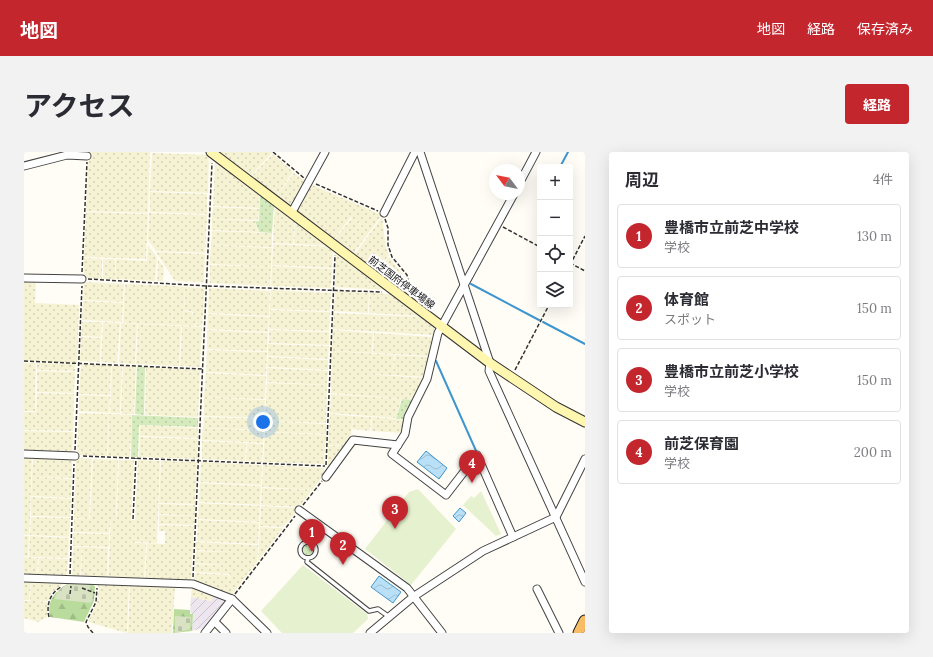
<!DOCTYPE html>
<html lang="ja">
<head>
<meta charset="utf-8">
<style>
  body { margin:0; font-family:Lora,"Noto Sans JP",serif; background:#f2f2f3; color:#2b2b33 }
  .controls { position:absolute; right:12px; top:12px; display:grid; overflow:hidden; border-radius:4px; box-shadow:0 4px 16px #0002 }
  .controls button { width:36px; height:36px; display:grid; place-items:center; padding:0; border:0; border-bottom:1px solid #e1e1e2; background:#fff; color:#2b2b33; font:20px sans-serif }
  .compass { position:absolute; left:465px; top:12px; width:36px; height:36px; border-radius:50%; background:#fff; box-shadow:0 4px 16px #0002; rotate:302deg }
  .you { position:absolute; left:239px; top:270px; width:14px; height:14px; margin:-10px; border:3px solid #fff; border-radius:50%; background:#1a73e8; box-shadow:0 0 0 6px #1a73e833 }
  .badge { display:grid; place-items:center; width:26px; height:26px; border-radius:50%; background:#c4262e; color:#fff; font-size:13px; font-weight:700 }
  .pin { position:absolute; translate:-50% -33px; filter:drop-shadow(0 1px 2px #0008) }
  .pin::after { content:''; position:absolute; top:21px; width:14px; height:12px; background:inherit; clip-path:polygon(0 0,100% 0,50% 100%) }
  .list { margin:0; padding:0; list-style:none }
  h2 { display:flex; justify-content:space-between; align-items:center; height:52px; margin:0; padding:0 16px; font-size:17px }
  h2 small { font-size:13px; font-weight:400; color:#7c7c81 }
  .list li { display:grid; grid-template-columns:26px 1fr auto; gap:12px; align-items:center; box-sizing:border-box; height:64px; margin:0 8px 8px; padding:0 8px; border:1px solid #e1e1e2; border-radius:4px }
  .list b { display:block; font-size:15px; white-space:nowrap }
  .list p { margin:0; font-size:13px; white-space:nowrap; color:#7c7c81 }
  .list em { font-size:13px; font-style:normal; color:#7c7c81 }
  .icon { flex:none; width:22px; height:22px; fill:none; stroke:currentColor; stroke-width:2; stroke-linecap:round; stroke-linejoin:round }
  .map { position:relative; flex:none; width:561px; height:481px; overflow:hidden; border-radius:4px }
  header { display:flex; align-items:center; gap:24px; box-sizing:border-box; height:56px; padding:0 20px; background:#c4262e; color:#fff }
  header strong { font-size:19px }
  nav { display:flex; gap:22px; margin-inline-start:auto; font-size:14px }
  .intro { display:flex; align-items:center; justify-content:space-between; box-sizing:border-box; height:96px; padding:0 24px }
  h1 { margin:0; font-size:28px }
  .button { padding:10px 18px; border-radius:4px; background:#c4262e; color:#fff; font-size:14px; font-weight:700 }
  main { display:flex; gap:24px; padding:0 24px }
  aside { flex:1; background:#fff; border-radius:4px; box-shadow:0 4px 16px #0002 }
  .map>svg:first-child { display:block }
</style>
</head>
<body>
<header>
<strong>地図</strong>
<nav><a>地図</a><a>経路</a><a>保存済み</a></nav>
</header>
<div class="intro"><h1>アクセス</h1><a class="button">経路</a></div>
<main>
<div class="map">
<svg width="561" height="481" viewBox="0 0 561 481">
  <defs>
    <pattern id="industrial-furrows" width="10" height="10" patternUnits="userSpaceOnUse"><rect width="10" height="10" fill="#eee6ef"/><path d="M-1 1l2-2M0 10L10 0M9 11l2-2" fill="none" stroke="#cbc4cc"/></pattern>
    <pattern id="farmland-dots" width="8" height="8" patternUnits="userSpaceOnUse"><rect width="8" height="8" fill="#f6f3d4"/><path d="M2 2h.1M6 6h.1" fill="none" stroke="#d2cfb5" stroke-width="1.8" stroke-linecap="round"/></pattern>
    <pattern id="grass-dots" width="8" height="8" patternUnits="userSpaceOnUse"><rect width="8" height="8" fill="#d5ebbd"/><path d="M2 2h.1M6 6h.1" fill="none" stroke="#b6c8a1" stroke-width="1.8" stroke-linecap="round"/></pattern>
    <pattern id="forest-firs" width="22" height="20" patternUnits="userSpaceOnUse"><rect width="22" height="20" fill="#b9dc9c"/><path d="M5 1l3.5 6h-7zM16 11l3.5 6h-7z" fill="#9ebc85"/></pattern>
    <pattern id="cemetery-stones" width="16" height="16" patternUnits="userSpaceOnUse"><rect width="16" height="16" fill="#d9e3c4"/><path d="M2 7V4a2 2 0 0 1 4 0v3zM10 15v-3a2 2 0 0 1 4 0v3z" fill="#b9c2a7"/></pattern>
    <pattern id="water-waves" width="16" height="10" patternUnits="userSpaceOnUse"><rect width="16" height="10" fill="#b9e0f7"/><path d="M0 5q4-4 8 0t8 0" fill="none" stroke="#9ebfd3"/></pattern>
  </defs>
  <rect width="100%" height="100%" fill="#fffdf5"/>
  <path fill="url(#industrial-furrows)" d="M190,442l15,5 -21,28 -16,4 1,-17 -3,-1 1,-16 20,4z"/>
  <g fill="url(#farmland-dots)">
    <path d="M65,0h61l-2,61 -62,-2z"/>
    <path d="M192,0h55l1,1 -22,24z"/>
    <path d="M128,1l57,2 -1,38 -58,-2z"/>
    <path d="M249,2l20,18 -17,24 -25,-19z"/>
    <path d="M191,9l44,32v15l-46,-2z"/>
    <path d="M270,21l13,9 -15,26 -16,-12z"/>
    <path d="M286,32l72,31 -29,39 -8,-6 17,-23 -11,-8 -17,22 -39,-29z"/>
    <path d="M126,40l57,2v20l-57,-2z"/>
    <path d="M251,53l20,14 -2,25 -20,-1z"/>
    <path d="M189,55l46,2 -1,11 -46,-1z"/>
    <path d="M62,60l62,2 -2,45 -62,-2z"/>
    <path d="M125,61l58,2 -2,38 -49,-2 -8,-11z"/>
    <path d="M358,65l4,31 3,7 -13,17 -22,-17z"/>
    <path d="M328,66l10,7 -17,23 -11,-8z"/>
    <path d="M188,67l43,2 3,11 -46,-2z"/>
    <path d="M271,68l38,26 -39,-2z"/>
    <path d="M188,79l60,2v14l-61,-2z"/>
    <path d="M249,92l60,3 -1,21 -60,-3z"/>
    <path d="M124,93l9,12 -2,24 -40,-2 1,-20 31,2z"/>
    <path d="M187,93l61,3 -1,19 -61,-3z"/>
    <path d="M312,98l52,40 -53,-3z"/>
    <path d="M132,100l49,2 -1,28 -29,-1z"/>
    <path d="M365,105l14,18 6,21 -32,-24z"/>
    <path d="M60,106l18,1v20l-18,-1z"/>
    <rect x="79" y="107" width="12" height="20"/>
    <path d="M134,107l6,9 -1,13h-6z"/>
    <path d="M186,113l61,2 -1,19 -60,-3z"/>
    <path d="M248,114l60,3 -1,19 -60,-2z"/>
    <path d="M0,128h12l-1,23 44,2 -2,58 -53,-2z"/>
    <path d="M60,130l40,2 -1,18 -40,-2z"/>
    <path d="M101,132l49,2 -2,39 -49,-2z"/>
    <path d="M150,134l11,1 -2,36 1,-12 7,1 4,5v9l-23,-1z"/>
    <path d="M161,135l20,1 -3,38h-6l-3,-14 -9,-2z"/>
    <path d="M185,136l61,3 -1,25 -61,-3z"/>
    <path d="M247,138l60,3 -1,18 -60,-2z"/>
    <path d="M311,139l34,2 -1,20 -34,-2z"/>
    <path d="M346,141l22,1 29,22 -52,-3z"/>
    <path d="M59,149l40,2 -1,19 -40,-2z"/>
    <path d="M246,158l60,2 -1,19 -60,-2z"/>
    <path d="M310,161l88,4 12,11 -1,7 -100,-6z"/>
    <path d="M184,162l61,3 -1,15 -61,-3z"/>
    <path d="M58,170h20l-1,15 -20,-1z"/>
    <path d="M79,170l17,1 -3,40 -16,-1z"/>
    <path d="M97,171l16,1 -2,40 -16,-1z"/>
    <path d="M114,172l43,2 -2,40 -43,-2z"/>
    <path d="M158,174l20,1 -2,40 -20,-1z"/>
    <path d="M183,178l61,3 -1,18 -60,-2z"/>
    <path d="M245,178l60,2v13l-60,-2z"/>
    <path d="M309,178l40,3 -1,20 -40,-2z"/>
    <path d="M350,181l59,4 -4,19 -56,-3z"/>
    <path d="M57,185l20,1 -1,24 -20,-1z"/>
    <path d="M244,192l61,2 -1,13 -60,-3z"/>
    <path d="M183,198l60,2 -1,23 -60,-3z"/>
    <path d="M308,199l62,4 -1,20 -27,-1 57,4 -1,4 -8,18 -83,-7z"/>
    <path d="M371,203l34,2 -5,20 -31,-2z"/>
    <path d="M244,205l60,3v10l-61,-3z"/>
    <path d="M0,211h12l-1,48h-11z"/>
    <path d="M13,211l38,1v7l-38,-1z"/>
    <path d="M57,212l30,1 -1,30 -31,-1z"/>
    <path d="M88,214h10l-2,47h-10z"/>
    <path d="M99,214l13,1 -2,47h-13z"/>
    <path d="M122,215l54,3 -2,47 -53,-2z"/>
    <path d="M243,216l61,3 -1,14 -60,-3z"/>
    <path d="M13,219l38,1 -1,21 -37,-1z"/>
    <path d="M182,221l60,3 -1,23 -61,-2z"/>
    <path d="M243,231l60,2 -1,38 -61,-2z"/>
    <path d="M13,241l37,1 -1,37 -49,-1v-18h12z"/>
    <path d="M307,242l70,5 -5,19 -66,-5z"/>
    <path d="M55,243l31,1 -1,17 -30,-2z"/>
    <path d="M180,245l61,3 -1,18 -60,-2z"/>
    <path d="M55,261l30,1 -2,42 -30,-1z"/>
    <path d="M85,262l23,1 -2,42 -22,-1z"/>
    <path d="M306,262l23,2 -3,24 -4,6 -18,-1z"/>
    <path d="M329,264l18,1 -1,14 -18,-2z"/>
    <path d="M180,265l60,2v11l-61,-2z"/>
    <path d="M348,265l33,3 -2,13 -32,-2z"/>
    <path d="M241,269l61,3v10l-62,-2z"/>
    <path d="M116,273l58,3v10l-58,-2z"/>
    <path d="M179,276l61,3 -1,12 -61,-3z"/>
    <path d="M0,279l49,1 -1,22 -48,-1z"/>
    <path d="M241,280l61,3 -2,29 -61,-2z"/>
    <path d="M116,285l58,2 -1,20 -58,-2z"/>
    <path d="M178,289l44,2 -1,18 -43,-2z"/>
    <path d="M223,291l16,1 -1,18 -16,-1z"/>
    <path d="M304,294h17l-17,24z"/>
    <path d="M0,304h8l-2,60h-6z"/>
    <path d="M9,304l39,2v20l-40,-1z"/>
    <path d="M52,306l16,1 -3,60h11h-10l3,-60 25,1 -2,60 1,-8h8h-8l2,-52h15l-3,60h4l-1,23h12l-2,38 -36,-2 3,-60 -2,14 -35,-1v-13h15l-15,-1z"/>
    <path d="M114,308l22,1 -3,82 -23,-1z"/>
    <path d="M137,309l36,1 -2,42 -36,-1z"/>
    <path d="M177,310l61,3 -1,20 -61,-3z"/>
    <path d="M239,313l61,3v7l-12,15 -50,-3z"/>
    <path d="M8,325l40,2 -1,19 -40,-2z"/>
    <path d="M176,331l61,3 -1,19 -61,-3z"/>
    <path d="M238,336l50,2 -13,17 -38,-2z"/>
    <path d="M7,345l40,2 -1,18 -39,-1z"/>
    <path d="M175,351l61,3 -1,16 -61,-3z"/>
    <path d="M135,352l36,1v11l-36,-2z"/>
    <path d="M237,354l38,2 -16,19 -23,-1z"/>
    <path d="M135,363l36,1 -1,9 -35,-1z"/>
    <path d="M0,364h6l-1,19h-5z"/>
    <path d="M7,365l39,1 -1,19 -39,-2z"/>
    <path d="M174,368l61,3 -1,21 -61,-3z"/>
    <path d="M135,373l35,1 -3,57 -25,-1v-6v6l-21,-1 2,-38 18,1v-13h-6z"/>
    <path d="M236,375l23,1 -25,33z"/>
    <path d="M49,381l36,1v13l-36,-1z"/>
    <path d="M0,384h5l-1,21 -4,-1z"/>
    <path d="M6,384l39,2 -1,20 -39,-1z"/>
    <path d="M172,390l62,3 -1,17 -26,34 -37,-13 1,-10 34,2v7l1,-8 -35,-2v-8l36,2 -36,-3 1,-12 37,1 -37,-2z"/>
    <path d="M49,395h9l-2,32h-8z"/>
    <path d="M58,395l26,1 -1,32 -26,-1z"/>
    <path d="M0,405l14,1 -1,19 -13,-1z"/>
    <path d="M15,406l29,1 -1,19 -29,-1z"/>
    <path d="M0,428h7l-2,20h-5z"/>
    <path d="M7,428l35,2 -15,11 -3,8h-12l12,1 -1,15 -9,5 -14,-4v-17h6z"/>
    <path d="M73,431l32,1 -2,49 -39,-11 9,-19 2,-14z"/>
    <path d="M106,432l45,2 -3,47h-44z"/>
    <path d="M168,434l22,8 -3,7 -20,-4z"/>
  </g>
  <g fill="url(#grass-dots)">
    <path d="M236,42l14,10 -2,29 -13,-1 -4,-11h4z"/>
    <path d="M113,215h8l-1,48 -9,-1z"/>
    <path d="M378,247l11,1 -8,19h-9z"/>
    <path d="M108,263l66,3v9l-59,-2 -1,32h-7z"/>
    <circle cx="284" cy="398" r="6"/>
  </g>
  <g fill="url(#forest-firs)">
    <path d="M46,430l19,1 6,3 -1,15 -10,21 -34,-5c-4,-17 6,-26 20,-35z"/>
    <path d="M150,457l16,1v4h3l-1,17 -19,2z"/>
  </g>
  <g fill="url(#cemetery-stones)">
    <path d="M46,431c19,1 25,-2 22,20l-38,-4 5,-9z"/>
    <path d="M151,464l16,1 -1,12 -15,4z"/>
  </g>
  <g fill="#e6f2cf">
    <path d="M394,337l38,40 -45,56 -46,-36 44,-57z"/>
    <path d="M457,339l20,43 -5,2 -33,-31 8,-9 3,2z"/>
    <path d="M279,413l64,49 1,5 -15,14h-71l-21,-22z"/>
  </g>
  <g fill="url(#water-waves)" stroke="#3f96cf">
    <path d="M402,299l21,17 -8,11 -22,-17z"/>
    <path d="M436,356l6,5 -7,9 -6,-6z"/>
    <path d="M355,424l22,16 -8,11 -22,-16z"/>
  </g>
  <g fill="none" stroke-linecap="round" stroke-linejoin="round">
    <g stroke="#3f96cf" stroke-width="2">
      <path d="M536,15l8,-15"/>
      <path d="M447,132l68,36"/>
      <path d="M519,170l42,22"/>
      <path d="M412,209l41,92"/>
    </g>
    <g stroke="#444" stroke-width="5.5">
      <g id="service">
        <circle cx="284" cy="398" r="8"/>
        <path d="M284,406l-1,4 62,49 9,-2 10,7"/>
      </g>
    </g>
    <g stroke="#444" stroke-width="9">
      <g id="minor">
        <path d="M396,0l70,211 -1,8 96,211"/>
        <path d="M0,14l43,-11 20,1"/>
        <path d="M495,32l17,-32"/>
        <path d="M268,60l33,-60"/>
        <path d="M360,61l31,-61"/>
        <path d="M0,126l58,1"/>
        <path d="M0,302l51,2"/>
        <path d="M302,325l27,-37 45,5"/>
        <path d="M275,358l108,78 35,45"/>
        <path d="M489,385l-36,-82 -31,40 -54,-41 13,-20 3,-17 19,-38 11,-46 76,-139"/>
        <path d="M0,426l169,6 39,15 35,34"/>
        <path d="M513,437l22,44"/>
        <path d="M191,470l11,11"/>
        <path d="M181,481l27,-34"/>
        <path d="M346,481l43,-36 70,-46 73,-34 29,-58"/>
      </g>
    </g>
    <g stroke="#333" stroke-width="11">
      <path id="secondary" d="M187,0l279,211 66,44 29,15"/>
    </g>
    <g stroke="#222" stroke-width="13">
      <path id="trunk" d="M555,481l6,-12"/>
    </g>
    <g stroke="#333" stroke-width="1.5" stroke-dasharray="4 2" stroke-linecap="butt">
      <path d="M249,0l31,26"/>
      <path d="M292,32l62,27"/>
      <path d="M361,67l3,9v17l4,12 15,18 4,17"/>
      <path d="M479,75l37,20"/>
      <path d="M546,111l15,8"/>
      <path d="M546,113l15,-29"/>
      <path d="M58,120l5,-110"/>
      <path d="M64,127l119,7 175,6"/>
      <path d="M0,209l178,8"/>
      <path d="M491,218l34,-65"/>
      <path d="M51,298l7,-164"/>
      <path d="M59,304l242,10"/>
      <path d="M302,313l9,-210"/>
      <path d="M279,353l19,-24"/>
      <path d="M109,367l3,-61"/>
      <path d="M46,422l4,-110"/>
      <path d="M169,425l19,-414"/>
      <path d="M58,436l13,5"/>
      <path d="M46,442l1,-8"/>
      <path d="M211,442l60,-78"/>
      <path d="M25,465c-3,-12 1,-24 12,-30"/>
      <path d="M69,481l-5,-6 -2,-5 10,-20 1,-14"/>
    </g>
    <use href="#service" stroke="#fff" stroke-width="3.5"/>
    <use href="#minor" stroke="#fff" stroke-width="7"/>
    <use href="#secondary" stroke="#fff6b0" stroke-width="9"/>
    <use href="#trunk" stroke="#f7bc64" stroke-width="11"/>
  </g>
  <g text-anchor="middle" stroke-width="4" stroke-linejoin="round" paint-order="stroke">
    <g font-size="10" fill="#111" stroke="#fff">
      <text transform="translate(378 130) rotate(37)" y="4">前芝国府停車場線</text>
    </g>
  </g>
</svg>
<div class="controls">
<button>+</button>
<button>−</button>
<button><svg class="icon" aria-label="locate" viewBox="0 0 24 24"><circle cx="12" cy="12" r="6"/><path d="M12 2v4M12 18v4M2 12h4M18 12h4"/></svg></button>
<button><svg class="icon" aria-label="layers" viewBox="0 0 24 24"><path d="M12 4l9 5-9 5-9-5zM3 14l9 5 9-5"/></svg></button>
</div>
<svg class="compass" viewBox="-18 -18 36 36"><path d="M0-13l5 13h-10z" fill="#e53935"/><path d="M0 13l5-13h-10z" fill="#7c7c81"/></svg>
<div class="you"></div>
<div class="pin badge" style="left:288px;top:400px">1</div>
<div class="pin badge" style="left:319px;top:413px">2</div>
<div class="pin badge" style="left:371px;top:377px">3</div>
<div class="pin badge" style="left:448px;top:331px">4</div>
</div>
<aside>
<h2>周辺<small>4件</small></h2>
<ul class="list">
<li><span class="badge">1</span><div><b>豊橋市立前芝中学校</b><p>学校</p></div><em>130 m</em></li>
<li><span class="badge">2</span><div><b>体育館</b><p>スポット</p></div><em>150 m</em></li>
<li><span class="badge">3</span><div><b>豊橋市立前芝小学校</b><p>学校</p></div><em>150 m</em></li>
<li><span class="badge">4</span><div><b>前芝保育園</b><p>学校</p></div><em>200 m</em></li>
</ul>
</aside>
</main>
</body>
</html>
